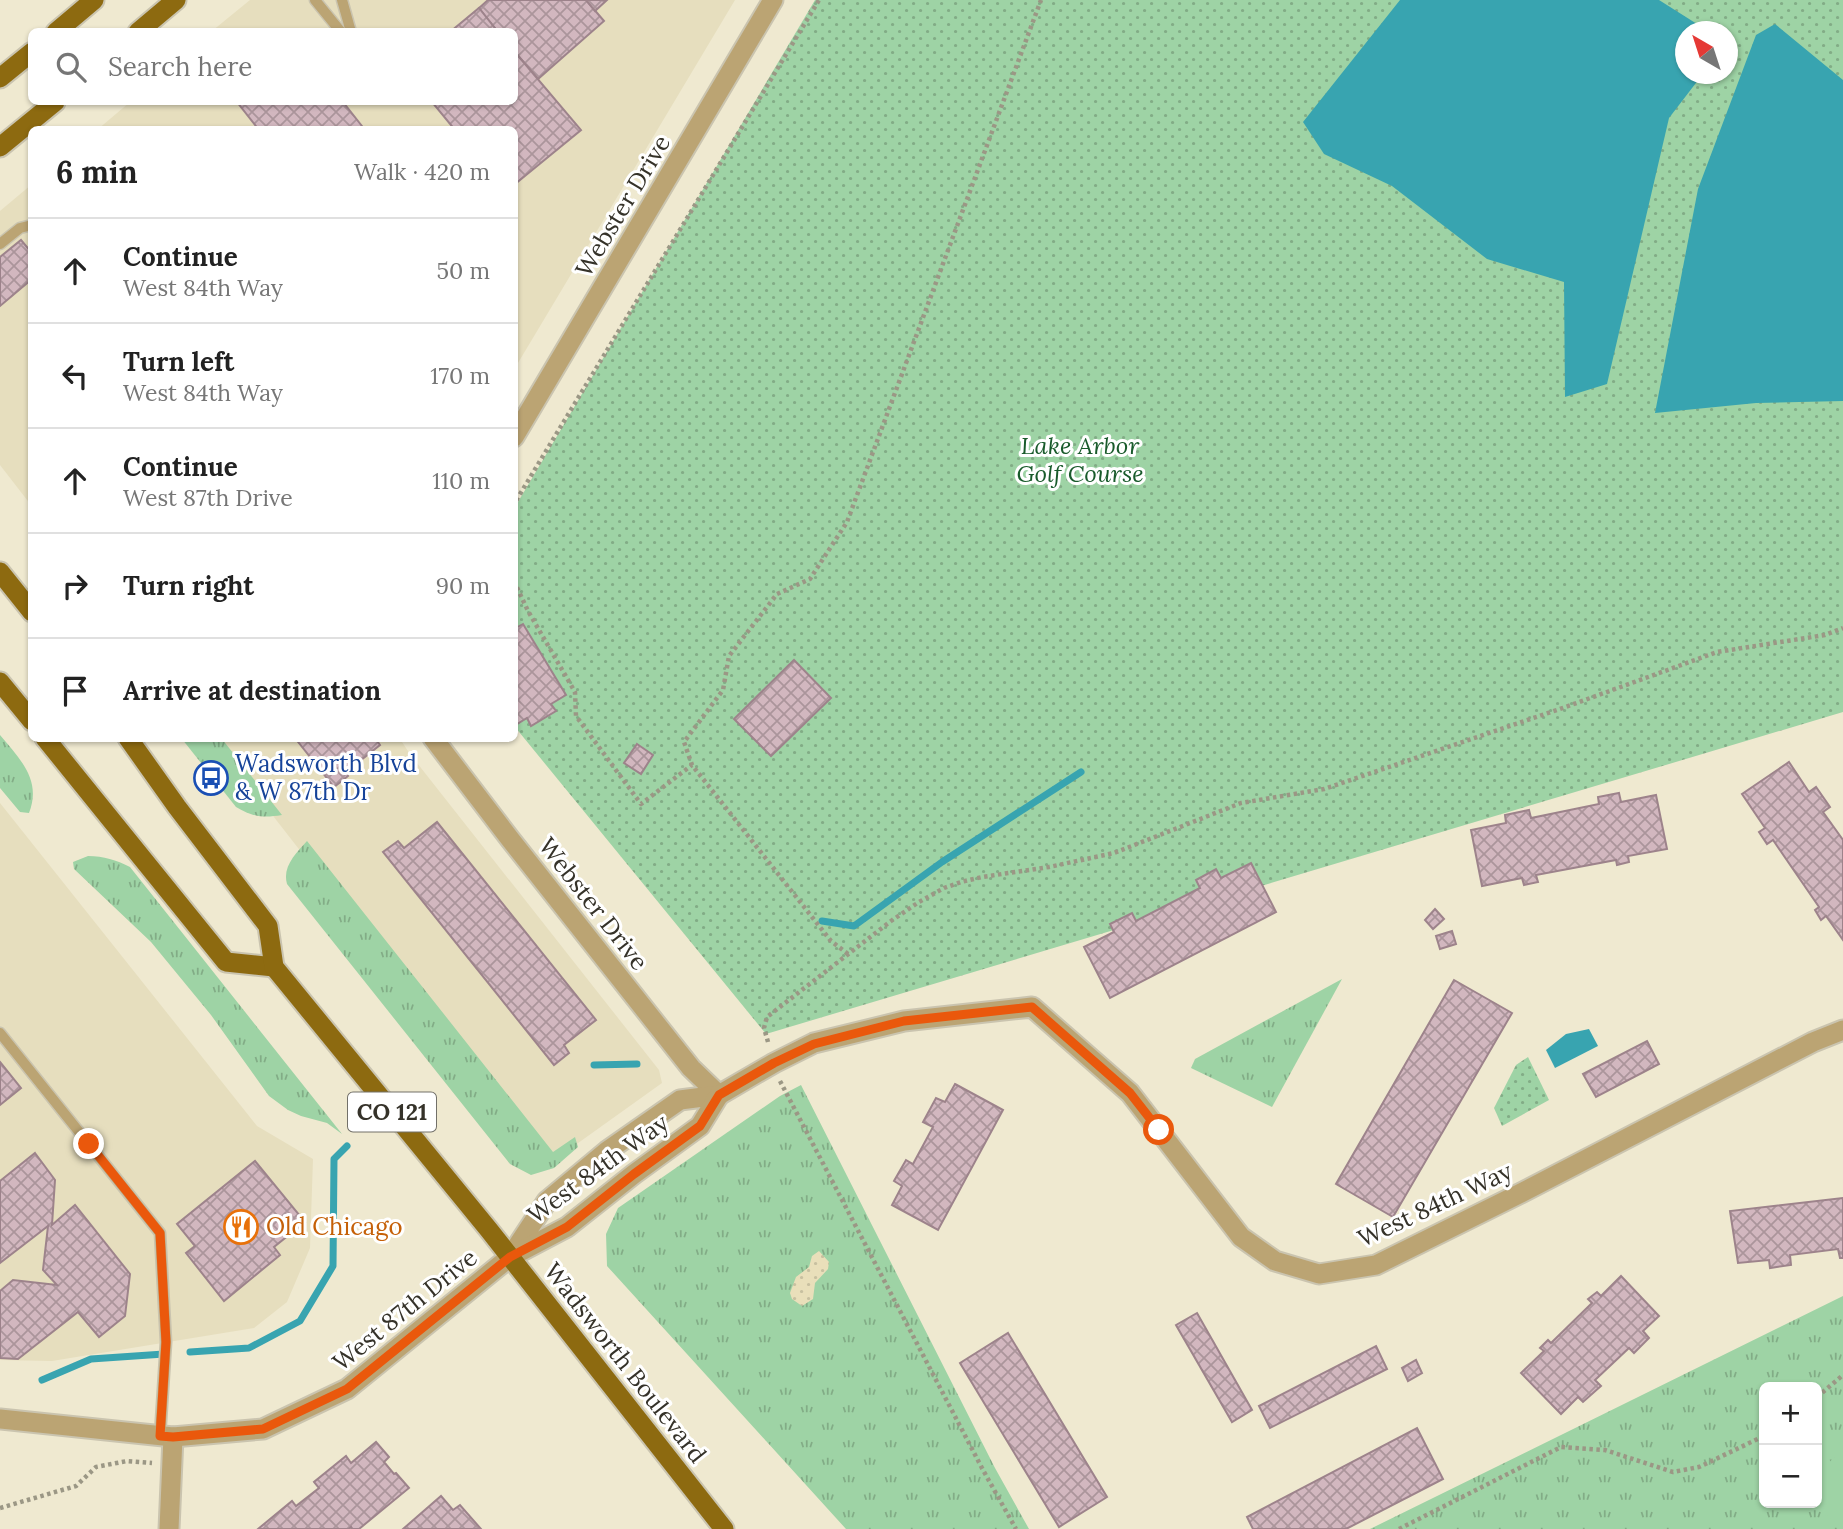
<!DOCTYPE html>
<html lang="en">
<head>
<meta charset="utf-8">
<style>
  body { margin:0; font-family:Lora,serif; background:#f6f6f6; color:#222 }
  .controls { position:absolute; right:21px; bottom:21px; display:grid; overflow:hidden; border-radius:10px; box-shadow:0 2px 5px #0004 }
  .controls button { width:63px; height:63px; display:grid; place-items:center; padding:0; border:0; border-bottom:2px solid #e0e0e0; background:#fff; color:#222; font:35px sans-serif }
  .compass { position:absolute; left:1675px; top:21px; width:63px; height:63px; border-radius:50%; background:#fff; box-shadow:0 2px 5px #0004; rotate:321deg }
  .stop { position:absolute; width:21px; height:21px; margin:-16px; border:5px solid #ea580c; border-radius:50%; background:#fff }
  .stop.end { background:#ea580c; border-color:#fff; box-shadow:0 2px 7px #0008 }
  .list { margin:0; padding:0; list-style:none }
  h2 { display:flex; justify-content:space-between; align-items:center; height:91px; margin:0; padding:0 28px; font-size:30px }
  h2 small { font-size:23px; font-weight:400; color:#767676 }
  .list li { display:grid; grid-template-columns:46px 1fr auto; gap:21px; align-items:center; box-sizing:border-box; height:105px; padding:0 28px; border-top:2px solid #e0e0e0 }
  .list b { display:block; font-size:26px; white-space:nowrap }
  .list p { margin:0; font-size:23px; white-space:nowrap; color:#767676 }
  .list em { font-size:23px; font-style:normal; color:#767676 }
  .icon { flex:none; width:38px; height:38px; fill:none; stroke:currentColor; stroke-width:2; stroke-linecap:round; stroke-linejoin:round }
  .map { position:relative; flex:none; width:1843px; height:1529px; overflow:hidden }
  .search { position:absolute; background:#fff; box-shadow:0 2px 5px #0004; left:28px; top:28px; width:490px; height:77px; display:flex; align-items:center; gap:18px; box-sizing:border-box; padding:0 24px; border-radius:10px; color:#767676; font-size:26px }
  .panel { position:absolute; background:#fff; box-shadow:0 2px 5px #0004; left:28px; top:126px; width:490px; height:616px; border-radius:10px }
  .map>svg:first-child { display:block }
</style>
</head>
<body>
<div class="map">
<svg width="1843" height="1529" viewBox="0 0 1843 1529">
  <defs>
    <pattern id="grass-tufts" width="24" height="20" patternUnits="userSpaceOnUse" patternTransform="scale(1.75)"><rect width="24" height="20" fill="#9ed3a5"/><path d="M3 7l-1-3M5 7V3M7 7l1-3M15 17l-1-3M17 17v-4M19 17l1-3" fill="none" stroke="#82ac86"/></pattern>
    <pattern id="sand-dots" width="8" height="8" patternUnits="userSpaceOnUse" patternTransform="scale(1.75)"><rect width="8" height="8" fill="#e9dfba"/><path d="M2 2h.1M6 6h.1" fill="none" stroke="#c8c0a0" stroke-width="1.8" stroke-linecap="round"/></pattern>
    <pattern id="park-dots" width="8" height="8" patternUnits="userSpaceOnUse" patternTransform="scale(1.75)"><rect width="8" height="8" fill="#9ed3a5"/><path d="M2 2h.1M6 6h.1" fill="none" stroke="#82ac86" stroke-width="1.8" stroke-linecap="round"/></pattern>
    <pattern id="building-cross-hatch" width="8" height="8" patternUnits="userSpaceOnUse" patternTransform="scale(1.75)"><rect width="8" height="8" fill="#d2b7bf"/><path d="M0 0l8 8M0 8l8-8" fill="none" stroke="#ab959b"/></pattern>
  </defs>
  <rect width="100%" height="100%" fill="#efe9d0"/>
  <g fill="#e6debe">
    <path d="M250,0h485l-220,368 -1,-238h-417l33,-28h384v-70l-302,-1z"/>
    <path d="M31,185v320l-31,-40v-254z"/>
    <path d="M213,739h187l10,15 249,316 3,13 -116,83z"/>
    <path d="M0,803l257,323 56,33 -3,89 -23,54 -33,26 -202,33 -52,-1z"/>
  </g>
  <g fill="url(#grass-tufts)" fill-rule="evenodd">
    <path d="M0,735c20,24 42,45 29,78l-9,-1 -20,-24z"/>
    <path d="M182,739h40l60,76c-19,3 -29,2 -46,-8z"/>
    <path d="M307,841l246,311 22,-15 3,10 -24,21 -23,7 -21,-11 -223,-280c-5,-17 9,-31 20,-43z"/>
    <path d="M88,856c16,0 28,4 42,11l212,267 -15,-11 -26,-7 -13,-6 -19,-14 -58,-81 -60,-73 -77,-73 -1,-7z"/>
    <path d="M1342,979l-70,128 -81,-39 4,-9z"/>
    <path d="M801,1085l194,383 34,61h-183l-239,-263 -1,-32 12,-26 162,-112z"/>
    <path d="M1843,1296v233h-473zM1764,1387h53v116h-53z"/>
  </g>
  <path fill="url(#sand-dots)" d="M819,1251l10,11 -1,7 -13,14 -2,16 -11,7 -10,-7 -2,-6 6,-16 13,-10 3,-11z"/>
  <g fill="url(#park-dots)" fill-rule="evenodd">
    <path d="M815,0h1028v712l-1077,322 -251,-307v-220zM1686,32h42v42h-42z"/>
    <path d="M1528,1057l21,43 -47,26 -8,-18 22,-43z"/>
  </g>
  <path fill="#9ed3a5" d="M1843,1448v80l-33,-25h7v-28z"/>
  <g fill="#38a4b0">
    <path d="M1400,0h259l38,24v7l-11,1v42h13v5l-30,39 -62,266 -42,13 -1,-115 -77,-23 -95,-73 -68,-32 -21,-32z"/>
    <path d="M1775,24l68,56v321l-87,2 -101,10 43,-224 58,-154z"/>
    <path d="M1589,1029l9,17 -43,22 -9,-18 20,-16z"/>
  </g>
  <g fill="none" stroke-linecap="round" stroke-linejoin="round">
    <g stroke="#38a4b0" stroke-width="7">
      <path d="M822,921l32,5 88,-64 139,-90"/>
      <path d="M594,1065l43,-1"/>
      <path d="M190,1352l59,-4 51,-27 33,-55 1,-107 13,-13"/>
      <path d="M42,1380l49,-21 73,-5"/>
    </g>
  </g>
  <g fill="url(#building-cross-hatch)" stroke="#9d838b" stroke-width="2">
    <path d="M488,0h98l18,21 -66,58 -24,-28v-19h-16l-19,-24z"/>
    <path d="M586,0h21l-12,11z"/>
    <path d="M479,8l19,24h-48z"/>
    <path d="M514,51l67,79 -67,55v-55h-59l-23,-28h82z"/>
    <path d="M237,102h106l22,28h-106z"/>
    <path d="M21,240l11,13v26l-32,27v-49z"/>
    <path d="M523,624l43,71 -15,9 5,7 -25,15 -4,-8 -13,8v-97z"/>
    <path d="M794,660l37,38 -60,58 -37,-37z"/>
    <path d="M295,738h80l5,7 -34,27 2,4 -14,11z"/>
    <path d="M637,744l16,11 -12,19 -17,-11z"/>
    <path d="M1789,762l20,30 7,-5 14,20 -7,5 20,28v100l-17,-24 -5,4 -6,-10 4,-3 -46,-67 -6,4 -8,-12 6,-4 -23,-34z"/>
    <path d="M1619,793l2,9 35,-7 11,54 -39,7 1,6 -12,3 -1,-5 -80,15 2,7 -14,3 -2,-7 -40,8 -11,-56 35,-7 -1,-8 24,-5 2,8 68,-14 -1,-7z"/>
    <path d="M437,822l159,198 -32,25 5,8 -15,12 -171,-213 15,-11 6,7z"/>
    <path d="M1251,863l25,49 -166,86 -26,-51 30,-15 -4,-8 22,-11 4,8 64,-33 -4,-8 20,-11 5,9z"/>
    <path d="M1435,909l9,10 -11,10 -8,-9z"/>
    <path d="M1452,931l4,13 -16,5 -4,-13z"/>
    <path d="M1454,980l58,33 -119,204 -57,-33z"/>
    <path d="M1647,1041l12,23 -63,33 -13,-23z"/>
    <path d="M0,1062l21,26 -21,17z"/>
    <path d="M955,1084l48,26 -65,120 -46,-25 10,-19 -8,-5 12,-21 7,4 20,-37 -10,-5 13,-24 9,4z"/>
    <path d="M35,1153l20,27 -3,45 23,-20 55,69 -5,42 -26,21 -21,-25 -60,47 -18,-1v-67l13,-11 44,5 -14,-15 5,-44 -48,37v-82z"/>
    <path d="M255,1161l50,61 -31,25 6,8 -56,46 -38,-48 9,-7 -18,-22z"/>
    <path d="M1843,1198v60h-3l-2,-9 -48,6 1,10 -21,3 -1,-8 -31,3 -8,-52z"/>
    <path d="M1621,1276l38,40 -16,15 6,7 -15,15 -5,-5 -34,32 6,6 -18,16 -5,-5 -17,17 -40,-41 23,-22 -4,-3 8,-8 3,3 41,-40 -4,-4 9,-7 4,4z"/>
    <path d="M1197,1313l55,97 -20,12 -56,-97z"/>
    <path d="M1008,1333l99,164 -48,30 -99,-164z"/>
    <path d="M1376,1346l11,23 -117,59 -11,-22z"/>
    <path d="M1416,1360l6,13 -14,8 -6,-13z"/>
    <path d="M1417,1428l26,51 -97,50h-93l-6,-12z"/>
    <path d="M376,1442l13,15 -5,5 10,12 2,-1 13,15 -50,41h-7l-1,-2 -2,2h-91l34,-28 4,5 23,-18 -5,-6 32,-26 5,7z"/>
    <path d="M441,1496l12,14 7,-5 21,24h-78z"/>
  </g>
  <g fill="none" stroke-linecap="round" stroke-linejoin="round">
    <g stroke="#cac4af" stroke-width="13">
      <g id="service">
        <path d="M315,0l26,32"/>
        <path d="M342,0l9,32"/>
        <path d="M0,244l20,-16 12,-3"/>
        <path d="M0,1033l160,200 6,109 -6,94"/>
      </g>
    </g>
    <g stroke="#cac4af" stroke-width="23">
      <g id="minor">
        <path d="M514,437l259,-437"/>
        <path d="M433,738l77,101 181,229 28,27"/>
        <path d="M510,1257l37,-56 60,-50 73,-51 39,-5 55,-32 40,-20 90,-22 128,-14 98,86 111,144 34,24 44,13 57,-9 145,-72 292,-151 30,-12"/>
        <path d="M0,1419l173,18 90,-8 84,-40 163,-132 57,-30 67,-53 66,-48 19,-31"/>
        <path d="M169,1529l4,-92"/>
      </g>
    </g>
    <g stroke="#cac4af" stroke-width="23">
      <g id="primary">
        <path d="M56,32l38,-32"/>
        <path d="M138,32l38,-32"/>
        <path d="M0,78l32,-26"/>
        <path d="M0,147l55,-45"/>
        <path d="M0,572l32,40"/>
        <path d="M0,682l32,39"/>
        <path d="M45,738l181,224 48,5"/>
        <path d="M128,738l49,69 91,119 6,41 215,263 235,299"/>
      </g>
    </g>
    <g stroke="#9b9785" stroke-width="4.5" stroke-dasharray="3.5 3.5" stroke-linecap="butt">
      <path d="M514,507l3,-8 302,-499"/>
      <path d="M514,581l14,30 47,81 1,24 65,88 51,-39"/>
      <path d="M848,954l-17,-13 -139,-176 -8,-23 39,-52 6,-34 48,-62 33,-15 37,-57 194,-522"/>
      <path d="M768,1042l-4,-14 3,-11 124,-96 28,-19 25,-14 17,-6 21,-5 67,-10 65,-14 127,-50 83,-14 236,-80 157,-57 108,-17 18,-7"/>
      <path d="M780,1081l203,389 33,59"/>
      <path d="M1817,1397l26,-22"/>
      <path d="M0,1508l76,-22 20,-19 31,-6 25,2"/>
      <path d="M1399,1529l162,-82 44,3 68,22 26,-5 65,-31"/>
    </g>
    <use href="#service" stroke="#bba473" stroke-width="10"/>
    <use href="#minor" stroke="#bba473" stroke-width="19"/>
    <use href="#primary" stroke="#8d6a10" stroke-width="19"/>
  </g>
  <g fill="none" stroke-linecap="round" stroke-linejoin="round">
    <path stroke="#ea580c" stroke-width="9" d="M89,1144l71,89 6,109 -6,94 13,1 90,-8 84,-40 163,-132 57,-30 67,-53 66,-48 19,-31 55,-32 40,-19 90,-23 128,-14 98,86 29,37"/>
  </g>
  <defs>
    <g id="bus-ring" transform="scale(1.75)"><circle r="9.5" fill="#fff" stroke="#1a4fb4" stroke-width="1.5"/><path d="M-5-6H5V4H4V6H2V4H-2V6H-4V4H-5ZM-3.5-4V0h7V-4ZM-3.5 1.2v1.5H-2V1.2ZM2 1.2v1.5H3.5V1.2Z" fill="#1a4fb4"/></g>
    <g id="restaurant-ring" transform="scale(1.75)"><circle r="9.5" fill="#fff" stroke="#e8710a" stroke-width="1.5"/><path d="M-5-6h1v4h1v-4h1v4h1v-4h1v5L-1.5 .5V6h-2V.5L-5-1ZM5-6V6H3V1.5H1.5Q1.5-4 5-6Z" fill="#e8710a"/></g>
  </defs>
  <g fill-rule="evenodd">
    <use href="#bus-ring" x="211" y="778"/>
    <use href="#restaurant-ring" x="241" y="1227"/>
  </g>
  <g text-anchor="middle" stroke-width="6" stroke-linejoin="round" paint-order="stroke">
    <rect fill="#fff" stroke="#727069" stroke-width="2" x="348" y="1092.5" width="88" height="39" rx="5"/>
    <g font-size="23" font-weight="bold" fill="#353229">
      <text x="392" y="1120">CO 121</text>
    </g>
    <g font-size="24" fill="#353229" stroke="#fff">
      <text transform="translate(623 206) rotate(-59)" y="8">Webster Drive</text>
      <text transform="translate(593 904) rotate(52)" y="8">Webster Drive</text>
      <text transform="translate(598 1169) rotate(-36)" y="8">West 84th Way</text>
      <text transform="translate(1435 1205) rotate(-25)" y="8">West 84th Way</text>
      <text transform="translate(405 1310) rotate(-39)" y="8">West 87th Drive</text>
      <text transform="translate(625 1363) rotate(52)" y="8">Wadsworth Boulevard</text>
    </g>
    <g font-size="24" font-style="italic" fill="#195b2b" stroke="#fff">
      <text x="1080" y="454">Lake Arbor<tspan x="1080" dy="28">Golf Course</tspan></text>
    </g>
    <g font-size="24" fill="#164399" stroke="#fff" text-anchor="start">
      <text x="235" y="772">Wadsworth Blvd<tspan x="235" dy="28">&amp; W 87th Dr</tspan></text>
    </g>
    <g font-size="24" fill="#c56008" stroke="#fff" text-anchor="start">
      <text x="266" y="1235">Old Chicago</text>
    </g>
  </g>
</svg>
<div class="controls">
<button>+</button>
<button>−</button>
</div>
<svg class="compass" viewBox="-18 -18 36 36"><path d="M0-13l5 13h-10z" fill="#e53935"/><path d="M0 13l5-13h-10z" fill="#767676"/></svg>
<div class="stop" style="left:1159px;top:1130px"></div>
<div class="stop end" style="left:89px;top:1144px"></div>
<div class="search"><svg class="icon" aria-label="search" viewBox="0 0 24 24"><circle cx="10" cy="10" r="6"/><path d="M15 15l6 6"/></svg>Search here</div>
<section class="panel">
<h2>6 min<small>Walk · 420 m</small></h2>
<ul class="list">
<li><svg class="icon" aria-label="ahead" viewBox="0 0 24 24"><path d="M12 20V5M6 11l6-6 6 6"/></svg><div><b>Continue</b><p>West 84th Way</p></div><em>50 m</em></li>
<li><svg class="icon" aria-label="left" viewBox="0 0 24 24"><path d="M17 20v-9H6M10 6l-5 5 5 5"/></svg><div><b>Turn left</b><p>West 84th Way</p></div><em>170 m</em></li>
<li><svg class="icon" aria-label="ahead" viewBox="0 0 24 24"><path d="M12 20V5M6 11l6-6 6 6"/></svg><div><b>Continue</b><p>West 87th Drive</p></div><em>110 m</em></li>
<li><svg class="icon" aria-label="right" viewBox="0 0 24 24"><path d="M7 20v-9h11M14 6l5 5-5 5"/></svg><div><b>Turn right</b></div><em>90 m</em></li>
<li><svg class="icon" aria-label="arrive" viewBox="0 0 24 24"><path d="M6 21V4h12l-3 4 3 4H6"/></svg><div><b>Arrive at destination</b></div></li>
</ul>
</section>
</div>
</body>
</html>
